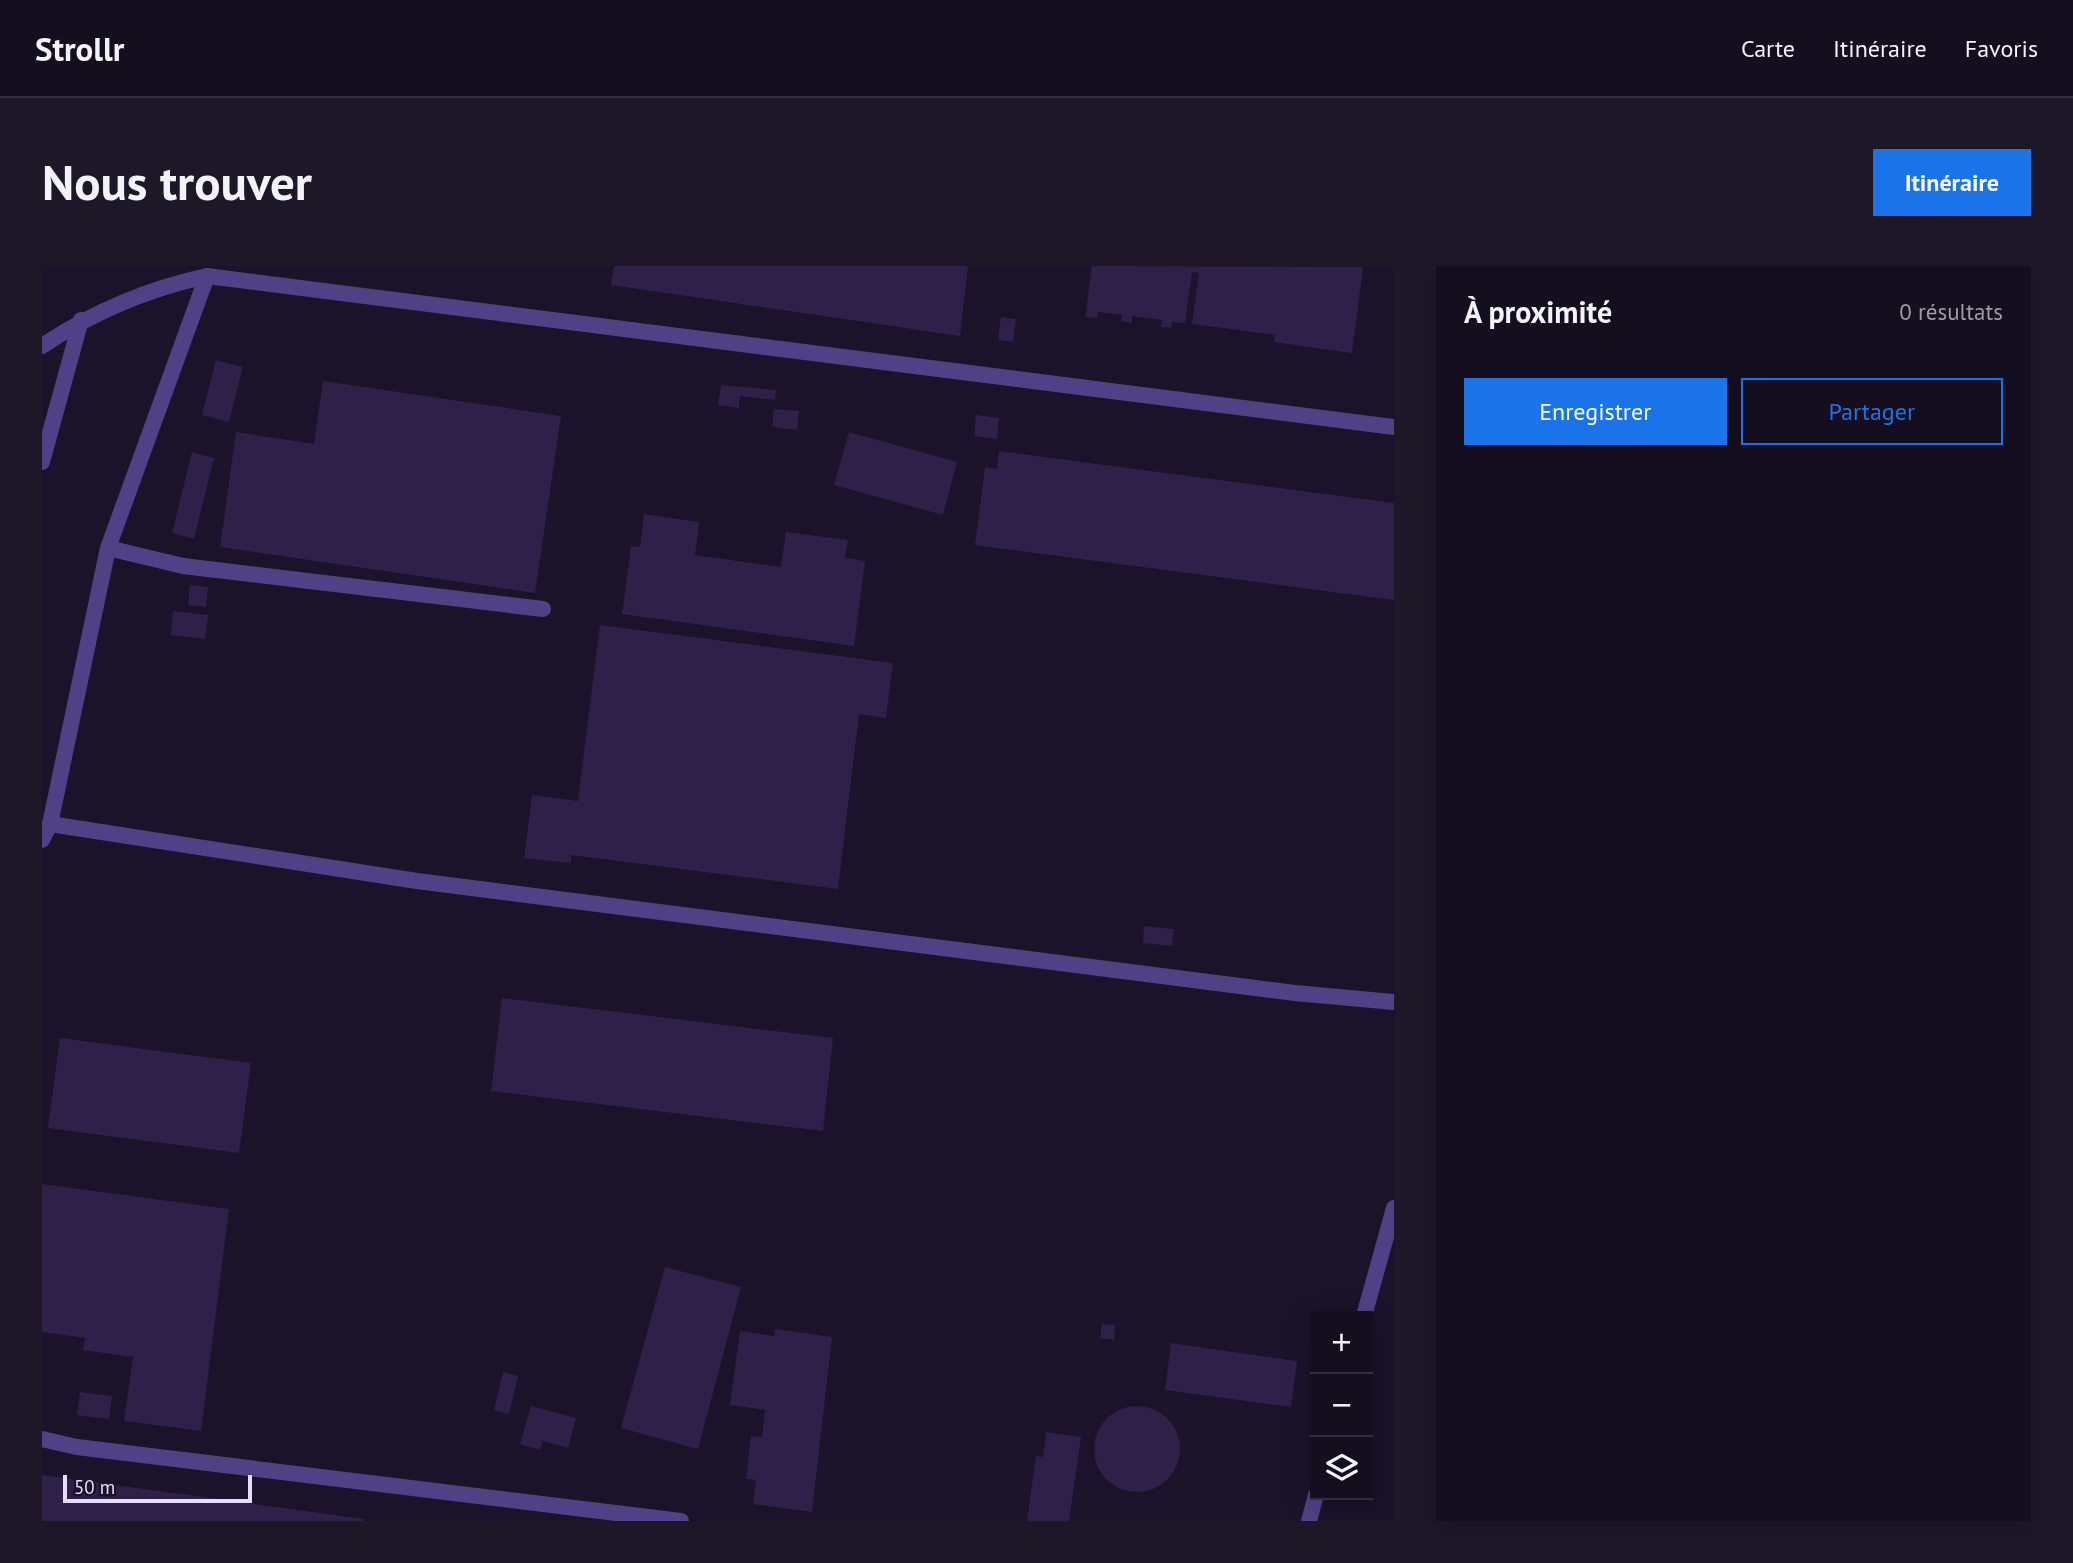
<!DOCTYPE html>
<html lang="fr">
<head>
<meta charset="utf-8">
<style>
  body { margin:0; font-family:"PT Sans",sans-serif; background:#1d1728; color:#f1f3f6 }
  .controls { position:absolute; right:21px; bottom:21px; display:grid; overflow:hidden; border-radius:0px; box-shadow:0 7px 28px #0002 }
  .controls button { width:63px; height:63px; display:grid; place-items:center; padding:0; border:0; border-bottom:2px solid #332e3d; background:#140e1f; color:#f1f3f6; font:35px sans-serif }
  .scale { position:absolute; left:21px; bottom:18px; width:189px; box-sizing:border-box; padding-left:7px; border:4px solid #e6defd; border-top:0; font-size:19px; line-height:24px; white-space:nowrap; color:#e6defd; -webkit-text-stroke:5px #1a1329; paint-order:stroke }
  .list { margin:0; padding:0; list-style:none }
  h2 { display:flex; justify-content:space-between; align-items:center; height:91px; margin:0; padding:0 28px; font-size:30px }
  h2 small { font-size:23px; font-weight:400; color:#9d9ca4 }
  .actions { display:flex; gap:14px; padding:21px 28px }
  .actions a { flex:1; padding:16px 0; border:2px solid #1a73e8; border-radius:0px; text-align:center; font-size:24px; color:#1a73e8 }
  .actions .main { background:#1a73e8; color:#fff }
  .icon { flex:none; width:38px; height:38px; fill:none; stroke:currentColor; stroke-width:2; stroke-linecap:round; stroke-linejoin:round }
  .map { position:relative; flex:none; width:1352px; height:1255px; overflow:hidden; border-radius:0px }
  header { display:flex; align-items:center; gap:42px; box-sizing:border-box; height:98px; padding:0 35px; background:#140e1f; border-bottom:2px solid #332e3d }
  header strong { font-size:33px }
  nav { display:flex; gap:38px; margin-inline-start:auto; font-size:24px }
  .intro { display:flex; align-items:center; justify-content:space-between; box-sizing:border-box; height:168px; padding:0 42px }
  h1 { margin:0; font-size:49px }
  .button { padding:18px 32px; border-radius:0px; background:#1a73e8; color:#fff; font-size:24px; font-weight:700 }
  main { display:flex; gap:42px; padding:0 42px }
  aside { flex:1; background:#140e1f; border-radius:0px; box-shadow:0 7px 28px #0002 }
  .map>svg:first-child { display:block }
</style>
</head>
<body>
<header>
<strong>Strollr</strong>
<nav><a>Carte</a><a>Itinéraire</a><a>Favoris</a></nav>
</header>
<div class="intro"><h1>Nous trouver</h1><a class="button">Itinéraire</a></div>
<main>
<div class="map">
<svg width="1352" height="1255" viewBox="0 0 1352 1255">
  <rect width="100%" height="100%" fill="#1a1329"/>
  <g fill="#2f2049">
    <path d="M572,0h354l-8,70 -349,-51z"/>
    <path d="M1050,0l271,1 -11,86 -78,-11 1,-7 -83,-11 7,-51 -7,-1 -7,51 -13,-1 -1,6 -10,-1 1,-7 -30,-4v7l-11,-2 1,-6 -24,-3 -1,6 -12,-1z"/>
    <path d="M959,51l15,2 -3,23 -15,-2z"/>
    <path d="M174,94l27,7 -14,55 -27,-7z"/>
    <path d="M281,115l238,35 -26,177 -315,-46 16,-115 78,12z"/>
    <path d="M679,119l55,5 -1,10 -35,-4 -1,12 -21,-3z"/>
    <path d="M732,143l25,2 -2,19 -25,-3z"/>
    <path d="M934,149l23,3 -2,21 -23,-3z"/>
    <path d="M807,166l108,30 -14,53 -109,-30z"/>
    <path d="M957,185l395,52v97l-419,-55 10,-78 12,2z"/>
    <path d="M150,186l22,6 -20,81 -22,-6z"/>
    <path d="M602,248l55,8 -4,33 86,12 5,-35 62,8 -3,18 20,3 -11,85 -232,-32 9,-68 9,1z"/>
    <path d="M148,319l18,2 -2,20 -18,-2z"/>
    <path d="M131,345l35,4 -3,24 -34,-4z"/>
    <path d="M558,359l293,38 -7,55 -27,-4 -21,175 -267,-34v8l-47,-5 8,-63 46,6z"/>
    <path d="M1102,660l30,3 -2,17 -29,-3z"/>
    <path d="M460,732l331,40 -10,93 -332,-40z"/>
    <path d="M18,772l191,25 -12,90 -191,-25z"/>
    <path d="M0,918l187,25 -28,222 -77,-10 9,-64 -50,-7 2,-12 -43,-6z"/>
    <path d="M623,1001l76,20 -43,162 -77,-21z"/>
    <path d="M1060,1058l13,1 -1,15 -14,-2z"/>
    <path d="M733,1063l57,8 -20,175 -59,-8 3,-24 -10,-1 5,-43 11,1 3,-27 -35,-5 10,-74 34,5z"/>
    <path d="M1129,1077l126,18 -6,46 -126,-17z"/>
    <path d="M461,1106l15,4 -9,38 -15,-4z"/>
    <path d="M38,1126l32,4 -3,23 -32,-4z"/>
    <path d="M489,1140l45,12 -8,30 -25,-7 -3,9 -20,-6z"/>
    <circle cx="1095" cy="1183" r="43"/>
    <path d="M1004,1166l35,5 -12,84h-42l9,-65 7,1z"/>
    <path d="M0,1209l322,44v2h-322z"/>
  </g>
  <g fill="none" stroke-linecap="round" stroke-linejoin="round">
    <g stroke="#4e4185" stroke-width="16">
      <path d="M0,80c51,-34 105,-57 165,-70l1187,151"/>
      <path d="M0,196l39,-142"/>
      <path d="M66,282l75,18 360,43"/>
      <path d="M8,558l367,57 878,112 99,9"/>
      <path d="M0,574l8,-16 58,-276 99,-272"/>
      <path d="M1322,1050l30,-108"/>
      <path d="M0,1173l35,8 604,74"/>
      <path d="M1267,1255l7,-26"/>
    </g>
  </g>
</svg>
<div class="controls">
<button>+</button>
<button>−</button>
<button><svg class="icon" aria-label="layers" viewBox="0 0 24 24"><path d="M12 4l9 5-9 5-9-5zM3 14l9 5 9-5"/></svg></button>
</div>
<div class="scale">50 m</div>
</div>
<aside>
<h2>À proximité<small>0 résultats</small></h2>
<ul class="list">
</ul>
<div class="actions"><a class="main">Enregistrer</a><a>Partager</a></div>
</aside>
</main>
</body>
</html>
